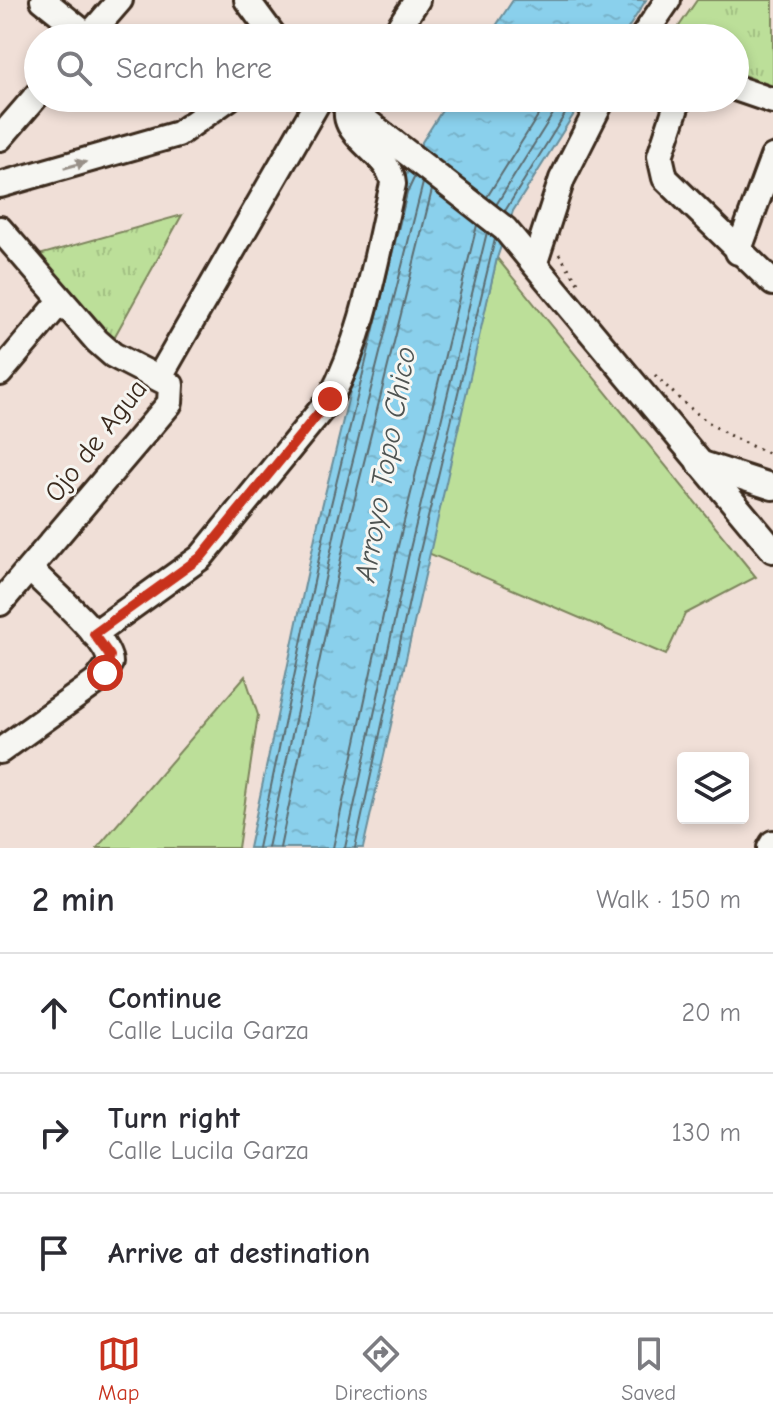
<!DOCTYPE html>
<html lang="en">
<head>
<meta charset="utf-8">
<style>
  body { margin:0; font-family:"Comic Neue",sans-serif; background:#f7f7f7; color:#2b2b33 }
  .controls { position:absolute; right:24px; bottom:24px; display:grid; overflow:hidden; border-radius:8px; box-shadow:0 4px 12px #0003 }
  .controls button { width:72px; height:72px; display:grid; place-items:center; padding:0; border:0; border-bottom:2px solid #e1e1e2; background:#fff; color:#2b2b33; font:40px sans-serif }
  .stop { position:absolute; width:24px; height:24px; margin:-18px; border:6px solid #c8321e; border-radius:50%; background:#fff }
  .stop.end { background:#c8321e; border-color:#fff; box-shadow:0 2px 8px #0008 }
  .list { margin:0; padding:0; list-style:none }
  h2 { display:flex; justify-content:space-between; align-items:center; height:104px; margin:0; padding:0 32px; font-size:34px }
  h2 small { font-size:26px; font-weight:400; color:#7c7c81 }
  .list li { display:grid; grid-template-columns:52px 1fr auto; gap:24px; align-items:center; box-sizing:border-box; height:120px; padding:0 32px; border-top:2px solid #e1e1e2 }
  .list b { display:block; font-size:30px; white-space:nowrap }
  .list p { margin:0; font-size:26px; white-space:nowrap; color:#7c7c81 }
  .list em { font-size:26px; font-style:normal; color:#7c7c81 }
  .icon { flex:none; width:44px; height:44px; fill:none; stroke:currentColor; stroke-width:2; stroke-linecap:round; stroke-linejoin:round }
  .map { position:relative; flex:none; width:773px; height:848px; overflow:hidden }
  .search { position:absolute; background:#fff; box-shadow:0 4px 12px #0003; left:24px; right:24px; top:24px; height:88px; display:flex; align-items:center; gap:20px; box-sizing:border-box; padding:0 28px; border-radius:44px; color:#7c7c81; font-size:30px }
  .sheet { height:464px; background:#fff }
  nav { display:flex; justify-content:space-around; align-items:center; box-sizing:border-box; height:112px; border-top:2px solid #e1e1e2; background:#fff; font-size:22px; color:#7c7c81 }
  nav a { display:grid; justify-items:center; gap:4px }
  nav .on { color:#c8321e }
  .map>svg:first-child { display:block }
</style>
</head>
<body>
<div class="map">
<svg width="773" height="848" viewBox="0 0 773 848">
  <defs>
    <pattern id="park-tufts" width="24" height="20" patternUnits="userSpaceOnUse" patternTransform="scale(2)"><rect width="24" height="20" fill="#bcdf99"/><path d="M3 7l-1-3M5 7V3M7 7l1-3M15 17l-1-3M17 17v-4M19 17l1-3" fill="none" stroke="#a2c083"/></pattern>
    <pattern id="water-ripples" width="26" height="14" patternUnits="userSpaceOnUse" patternTransform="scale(2)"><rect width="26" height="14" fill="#8ad0ec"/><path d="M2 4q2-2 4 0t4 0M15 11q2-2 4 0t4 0" fill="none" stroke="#78b3ca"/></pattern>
  </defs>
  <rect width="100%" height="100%" fill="#f0dfd7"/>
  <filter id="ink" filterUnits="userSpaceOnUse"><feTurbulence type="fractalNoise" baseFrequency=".0125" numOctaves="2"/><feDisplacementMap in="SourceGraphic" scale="16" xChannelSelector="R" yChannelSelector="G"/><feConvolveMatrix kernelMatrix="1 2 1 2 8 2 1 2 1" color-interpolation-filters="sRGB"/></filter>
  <g filter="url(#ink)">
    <g fill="#bcdf99" stroke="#7c845c" stroke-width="2">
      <path d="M497,258l259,319 -71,37 -19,41 -238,-102z"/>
      <path d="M245,676l13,39 -20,133h-141z"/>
    </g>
    <g fill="url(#park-tufts)" stroke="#7c845c" stroke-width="2">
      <path d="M697,0h76v86l-38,-14v-34h-64z"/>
      <path d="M182,215l-71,128 -72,-88z"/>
    </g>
    <g fill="url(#water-ripples)" stroke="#6a8e9a" stroke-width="2">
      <path d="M513,0h133l-24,38h-134z"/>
      <path d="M450,98h134l-71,113 -16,47 -134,590h-114l69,-325 81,-333 23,-48z"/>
    </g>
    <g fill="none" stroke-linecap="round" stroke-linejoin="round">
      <g stroke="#5b6c70" stroke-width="2">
        <path d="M487,197l62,-99"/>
        <path d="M496,205l67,-107"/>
        <path d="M505,211l70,-113"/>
        <path d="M258,848l68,-323 81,-332 8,-17"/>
        <path d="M268,848l68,-321 87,-344"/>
        <path d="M280,848l67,-318 85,-340"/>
        <path d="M333,848l65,-302 79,-321"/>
        <path d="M345,848l65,-299 77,-317"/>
        <path d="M355,848l65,-297 75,-312"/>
      </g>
      <g stroke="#3b2a1e" stroke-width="30">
        <g id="minor">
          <path d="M43,0l45,36"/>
          <path d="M247,0l28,38"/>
          <path d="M87,38l33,-38"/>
          <path d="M392,38l25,-38"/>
          <path d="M642,38l26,-38"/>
          <path d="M735,88l38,13"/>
          <path d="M679,98l-19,58 5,22 108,105"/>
          <path d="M342,102l163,127 268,321"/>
          <path d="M0,138l38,-44"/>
          <path d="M0,185l178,-51 51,-36"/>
          <path d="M0,229l97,112 16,14 58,30 -1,18 -170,200"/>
          <path d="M738,252l35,-95"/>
          <path d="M535,262l27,-83 41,-81"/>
          <path d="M0,373l61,-72"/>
          <path d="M159,378l161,-280"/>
          <path d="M699,463l74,24"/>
          <path d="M94,634l107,-77 129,-158c35,-66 46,-143 63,-215 -2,-34 -64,-50 -41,-86"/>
          <path d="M0,751l96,-69 14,-19c0,-24 -62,-75 -80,-94"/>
          <path d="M770,848l3,-5"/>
        </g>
      </g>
      <g stroke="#3b2a1e" stroke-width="3" stroke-dasharray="2 6" stroke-linecap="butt">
        <path d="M559,254l20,30"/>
        <path d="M655,375c42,42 62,58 118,80"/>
      </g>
      <use href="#minor" stroke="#f6f6f2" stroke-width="24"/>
    </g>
    <defs><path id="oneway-solid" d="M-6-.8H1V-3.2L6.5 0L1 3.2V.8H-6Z" transform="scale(2)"/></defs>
    <use fill="#989088" href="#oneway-solid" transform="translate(75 165) rotate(-16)"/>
  </g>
  <g fill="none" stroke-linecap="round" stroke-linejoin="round" filter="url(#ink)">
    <path stroke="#c8321e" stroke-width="10" d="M105,673l5,-17 -16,-22 107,-77 129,-158"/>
  </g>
  <g text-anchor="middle" stroke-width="6" stroke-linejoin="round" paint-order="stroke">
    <g font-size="28" fill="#3b2a1e" stroke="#f6f6f2">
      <text transform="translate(95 440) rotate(-52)" y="10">Ojo de Agua</text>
    </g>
    <g font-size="30" font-style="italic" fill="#4f5452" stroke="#f6f6f2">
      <text transform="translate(385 464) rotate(-80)" y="10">Arroyo Topo Chico</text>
    </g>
  </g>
</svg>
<div class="controls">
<button><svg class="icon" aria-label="layers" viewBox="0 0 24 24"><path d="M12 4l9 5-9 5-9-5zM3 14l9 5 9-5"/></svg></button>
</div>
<div class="stop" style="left:105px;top:673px"></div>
<div class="stop end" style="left:330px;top:399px"></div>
<div class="search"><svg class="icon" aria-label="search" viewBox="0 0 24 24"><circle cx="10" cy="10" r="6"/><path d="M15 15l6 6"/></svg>Search here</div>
</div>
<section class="sheet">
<h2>2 min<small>Walk · 150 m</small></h2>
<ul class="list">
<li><svg class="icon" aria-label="ahead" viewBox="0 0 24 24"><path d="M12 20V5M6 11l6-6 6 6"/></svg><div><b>Continue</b><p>Calle Lucila Garza</p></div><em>20 m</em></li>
<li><svg class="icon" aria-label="right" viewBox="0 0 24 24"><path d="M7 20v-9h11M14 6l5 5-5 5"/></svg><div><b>Turn right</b><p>Calle Lucila Garza</p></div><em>130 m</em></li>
<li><svg class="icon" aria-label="arrive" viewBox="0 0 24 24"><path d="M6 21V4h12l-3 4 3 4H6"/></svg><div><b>Arrive at destination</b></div></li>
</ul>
</section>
<nav>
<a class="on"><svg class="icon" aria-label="map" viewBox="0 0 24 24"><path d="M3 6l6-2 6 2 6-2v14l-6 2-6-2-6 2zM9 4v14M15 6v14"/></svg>Map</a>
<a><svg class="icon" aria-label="directions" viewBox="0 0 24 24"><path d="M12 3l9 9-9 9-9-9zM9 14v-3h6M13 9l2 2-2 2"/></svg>Directions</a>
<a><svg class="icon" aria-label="saved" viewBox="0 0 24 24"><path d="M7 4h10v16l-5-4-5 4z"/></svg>Saved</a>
</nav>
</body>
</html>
